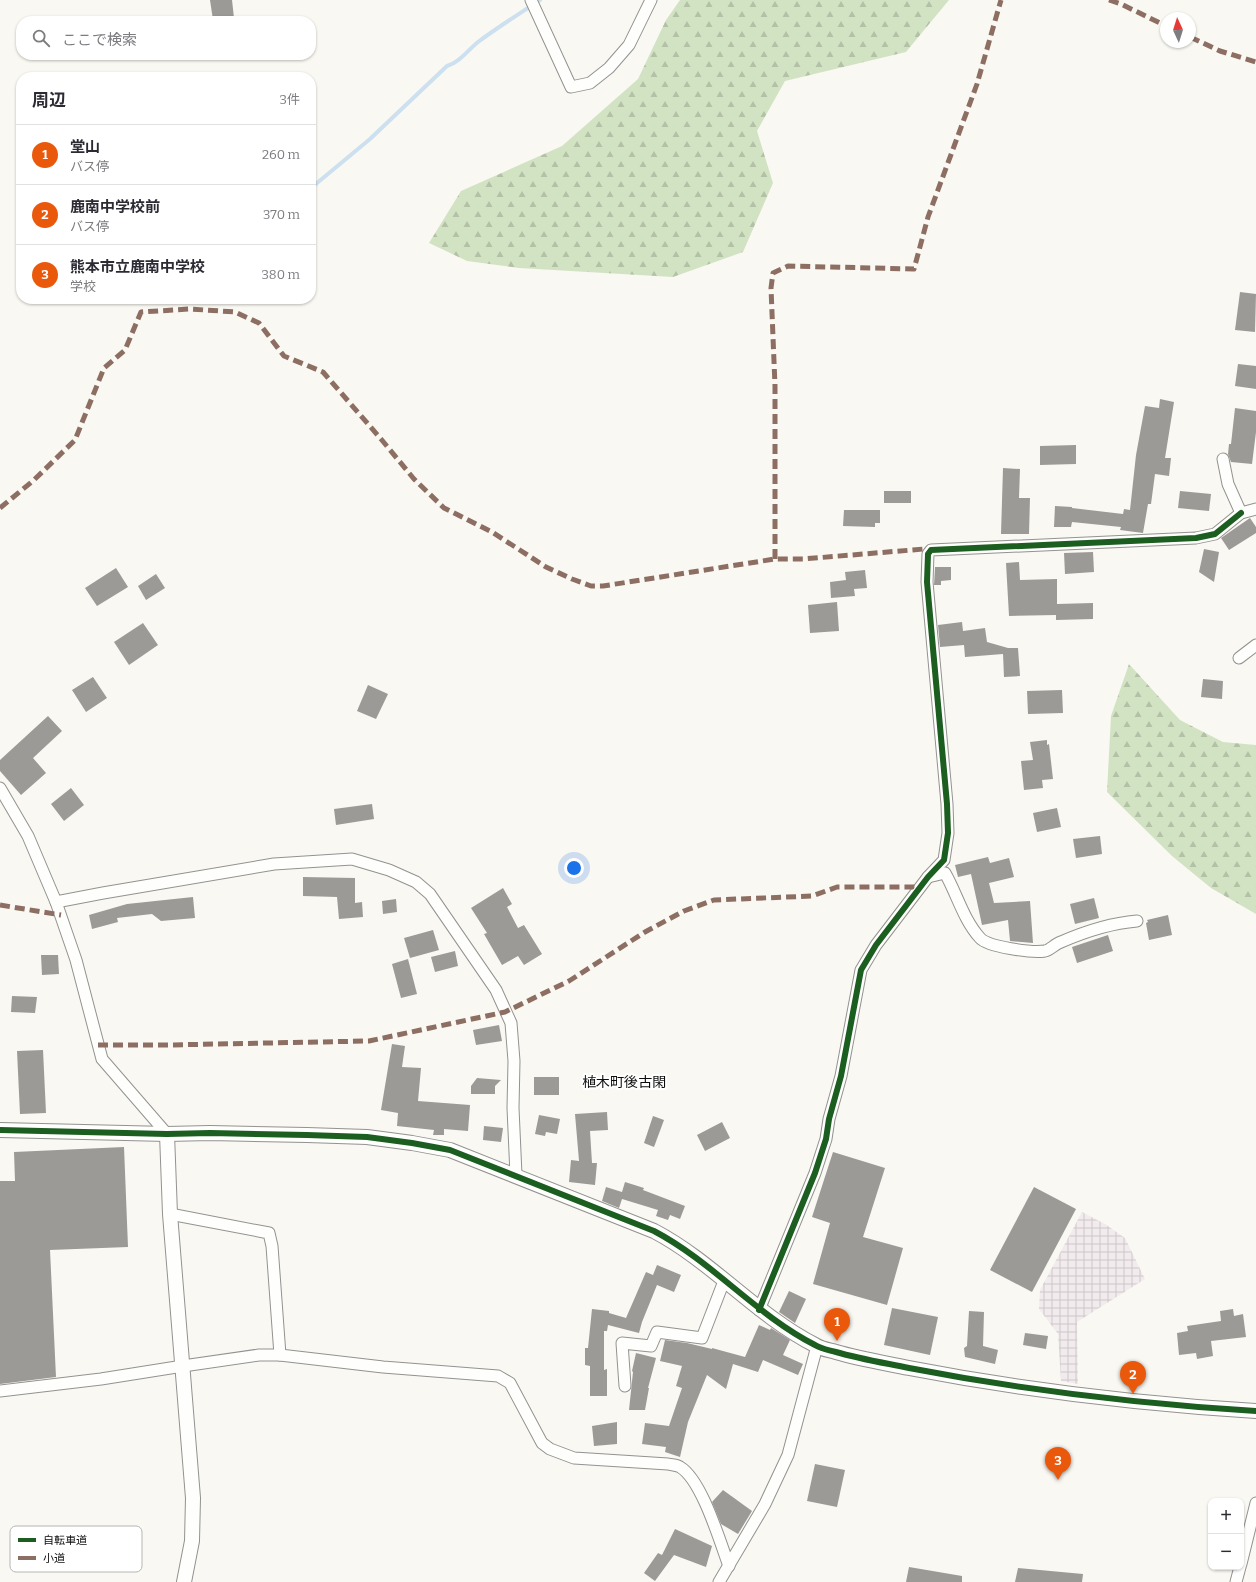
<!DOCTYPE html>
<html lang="ja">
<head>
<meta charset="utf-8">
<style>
  body { margin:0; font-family:Bitter,"Noto Sans JP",serif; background:#f7f7f7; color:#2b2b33 }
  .controls { position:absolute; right:12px; bottom:12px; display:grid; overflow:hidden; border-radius:8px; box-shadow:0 1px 3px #0004 }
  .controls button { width:36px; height:36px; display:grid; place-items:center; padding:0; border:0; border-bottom:1px solid #e1e1e2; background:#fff; color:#2b2b33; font:20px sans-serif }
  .compass { position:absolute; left:1160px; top:12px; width:36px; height:36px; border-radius:50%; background:#fff; box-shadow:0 1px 3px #0004; rotate:356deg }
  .you { position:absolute; left:574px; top:868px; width:14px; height:14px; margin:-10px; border:3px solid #fff; border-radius:50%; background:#1a73e8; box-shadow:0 0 0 6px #1a73e833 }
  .badge { display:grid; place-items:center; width:26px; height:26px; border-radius:50%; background:#ea580c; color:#fff; font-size:13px; font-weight:700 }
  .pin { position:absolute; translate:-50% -33px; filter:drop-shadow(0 1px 2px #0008) }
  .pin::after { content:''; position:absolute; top:21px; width:14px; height:12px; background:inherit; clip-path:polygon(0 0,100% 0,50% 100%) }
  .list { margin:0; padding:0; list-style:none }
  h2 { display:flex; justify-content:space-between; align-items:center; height:52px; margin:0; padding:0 16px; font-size:17px }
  h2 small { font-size:13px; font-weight:400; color:#7c7c81 }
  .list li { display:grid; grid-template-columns:26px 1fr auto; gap:12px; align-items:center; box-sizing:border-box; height:60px; padding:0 16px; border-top:1px solid #e1e1e2 }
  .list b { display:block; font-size:15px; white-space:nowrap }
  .list p { margin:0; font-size:13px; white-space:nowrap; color:#7c7c81 }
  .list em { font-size:13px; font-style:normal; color:#7c7c81 }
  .icon { flex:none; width:22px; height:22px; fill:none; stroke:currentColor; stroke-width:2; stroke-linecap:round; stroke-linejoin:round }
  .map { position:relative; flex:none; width:1256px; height:1582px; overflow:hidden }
  .search { position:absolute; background:#fff; box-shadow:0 1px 3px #0004; left:16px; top:16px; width:300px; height:44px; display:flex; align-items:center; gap:10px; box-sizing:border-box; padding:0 14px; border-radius:16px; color:#7c7c81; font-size:15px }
  .panel { position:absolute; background:#fff; box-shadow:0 1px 3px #0004; left:16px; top:72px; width:300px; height:232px; border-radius:16px }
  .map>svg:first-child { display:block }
</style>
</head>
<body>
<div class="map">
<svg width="1256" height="1582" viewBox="0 0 1256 1582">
  <defs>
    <pattern id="industrial-grid" width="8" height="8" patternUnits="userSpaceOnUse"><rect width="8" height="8" fill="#f1ebee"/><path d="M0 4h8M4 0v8" fill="none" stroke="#cdc8cb"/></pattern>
    <pattern id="forest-firs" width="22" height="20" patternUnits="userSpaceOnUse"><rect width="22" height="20" fill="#d2e3c3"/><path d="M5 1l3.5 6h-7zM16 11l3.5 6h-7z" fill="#b3c2a6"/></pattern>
  </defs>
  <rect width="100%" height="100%" fill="#faf8f2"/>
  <path fill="url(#industrial-grid)" d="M1082,1212l23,12 20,14 20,41 -68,43 1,62 -17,-3 -3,-47 -19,-25 1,-19z"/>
  <g fill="url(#forest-firs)">
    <path d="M680,0h269l-43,52 -121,29 -28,50 16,52 -30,69 -70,25 -154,-9 -52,-7 -38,-18 32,-52 101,-45 76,-67 28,-59z"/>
    <path d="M1129,664l51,56 43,22 33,3v169l-45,-26 -39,-32 -65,-64 4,-76z"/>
  </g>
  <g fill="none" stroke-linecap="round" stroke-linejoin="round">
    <path stroke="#cce0ef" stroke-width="4" d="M311,188l59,-49 77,-73c13,-4 21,-16 31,-24 20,-15 41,-28 62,-42"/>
  </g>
  <g fill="#9c9a97">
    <path d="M210,0h22l2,18 -21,2z"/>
    <path d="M1240,292l16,2 -1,38 -20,-2z"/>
    <path d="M1238,364l18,2v23l-21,-3z"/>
    <path d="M1160,399l14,3 -9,56h6l-2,18 -14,-2 -4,30h-3l-5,29 -23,-3 1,-3 -49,-5 -1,5h-17l1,-21 17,1v1l51,6 1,-5 6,1 6,-55 9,-49 14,2z"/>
    <path d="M1235,408l21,3v21l-4,32 -21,-2 -3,-8 1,-10h2z"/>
    <path d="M1076,445v19l-36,1v-19z"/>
    <path d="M1003,468l17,1 -1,29h11l-1,36h-28z"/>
    <rect x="884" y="491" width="27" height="12"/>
    <path d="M1180,491l31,3 -2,17 -31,-3z"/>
    <path d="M844,510h36v13h-5v4l-32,-1z"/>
    <path d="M1250,518l6,9v6l-27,17 -8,-12z"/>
    <path d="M1204,549l15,3 -5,30 -15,-10z"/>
    <path d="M1093,552l1,20 -29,2 -1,-21z"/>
    <path d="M1019,562l1,18 37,-1v25l36,-1v16l-37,1v-5l-47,1 -3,-53z"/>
    <path d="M935,567h16v13l-10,1v4h-7z"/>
    <path d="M116,568l12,19 -31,19 -12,-18z"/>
    <path d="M865,570l2,18 -13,1 1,7 -24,2 -1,-16 16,-2 -1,-8z"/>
    <path d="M156,574l9,14 -19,12 -8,-14z"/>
    <path d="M837,602l2,29 -29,2 -2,-28z"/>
    <path d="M962,622l1,9 22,-3 2,14 21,6h10l2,28 -16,1 -1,-23 -38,3 -1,-12 -24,2 -2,-22z"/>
    <path d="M143,623l15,22 -29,20 -15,-23z"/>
    <path d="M93,677l14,21 -21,14 -14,-22z"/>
    <path d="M1203,679l20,2 -1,18 -21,-2z"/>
    <path d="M368,685l20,9 -12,25 -19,-8z"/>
    <path d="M1062,690l1,23 -35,1 -1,-23z"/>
    <path d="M48,716l14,15 -29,27 13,15 -25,22 -21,-24v-11z"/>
    <path d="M1047,740v5l2,-1 4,35 -11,1 1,8 -19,2 -3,-29 12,-1 -3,-18z"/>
    <path d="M71,788l13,17 -20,16 -13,-17z"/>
    <path d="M372,804l2,15 -38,6 -2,-16z"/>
    <path d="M1057,808l4,19 -24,5 -4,-19z"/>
    <path d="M1100,836l2,18 -26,4 -3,-19z"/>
    <path d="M988,857l2,6 19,-5 5,19 -25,6 5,20 36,-2 3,42 -23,-2 -2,-21 -26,5 -11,-51 -13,3 -3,-12z"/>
    <path d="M303,877l52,1v25l7,-1 1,15 -24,2 -2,-22 -34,-1z"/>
    <path d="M503,888l9,16 -5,3 11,21 6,-3 18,29 -18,11 -6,-9 -16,9 -18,-31 3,-1 -16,-25z"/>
    <path d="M193,897l2,21 -34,3 -9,-7 -35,4 1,4 -26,7 -3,-14 38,-11z"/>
    <path d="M1094,898l5,20 -24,6 -5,-20z"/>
    <path d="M396,899l1,13 -14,2 -1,-13z"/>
    <path d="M1168,915l4,20 -23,5 -3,-17 2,-1 -1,-2z"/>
    <path d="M433,930l6,20 -29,8 -6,-20z"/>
    <path d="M1108,935l5,16 -36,12 -5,-16z"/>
    <path d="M455,951l3,15 -23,6 -4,-15z"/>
    <path d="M41,955h17l1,19 -17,1z"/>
    <path d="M408,959l9,35 -16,4 -9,-34z"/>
    <path d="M12,996l25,1 -2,16 -24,-1z"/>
    <path d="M499,1025l3,16 -26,4 -3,-15z"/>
    <path d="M392,1044l13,2 -3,21 19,1 -3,33 52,4 -2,26 -24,-2v6h-11l1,-5 -37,-4 1,-13 -17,-3z"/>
    <path d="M43,1050l3,63 -26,1 -3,-63z"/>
    <rect x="534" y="1077" width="25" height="18"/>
    <path d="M477,1078l24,2 -6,6v8h-24v-8z"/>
    <path d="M607,1112l1,18 -18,1 2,32h5l-2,22 -26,-3 2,-22 8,1 -4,-47z"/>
    <path d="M539,1115l21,4 -3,15 -11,-2 -1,4 -10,-2z"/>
    <path d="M653,1116l11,4 -10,27 -10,-4z"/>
    <path d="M722,1122l8,16 -25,13 -8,-16z"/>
    <path d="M484,1126l19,2 -2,14 -18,-2z"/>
    <path d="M124,1147l4,100 -78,3 6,127 -56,7v-203h15l-1,-29z"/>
    <path d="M833,1152l52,16 -22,69 40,11 -16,57 -74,-21 17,-61 -18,-6z"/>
    <path d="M625,1182l19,6 -1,2 42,16 -5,13 -10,-4 -2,5 -12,-4 2,-6 -36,-11 -3,9 -17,-7 4,-14 16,5z"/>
    <path d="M1034,1187l42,22 -44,83 -42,-22z"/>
    <path d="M657,1265l24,10 -7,17 -17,-7 -15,37 -3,11 -31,-8 -1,6h-3v39l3,-1v27h-17v-30l-5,-1v-17h3l4,-39 17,2v2l17,5 20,-46 7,3z"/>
    <path d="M789,1291l17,8 -11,24 -16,-11z"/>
    <path d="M892,1308l46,9 -8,38 -46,-10z"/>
    <path d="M1233,1309l1,7 9,-2 3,23 -35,4 2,15 -16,3 -1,-6 -17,2 -2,-22 11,-2 -1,-5 34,-5 -1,-10z"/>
    <path d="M969,1311l15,1 -1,34 15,4 -3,14 -30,-7 -1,-9 3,-2z"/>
    <path d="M759,1325l11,5 1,-2 19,12 -7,15 20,9 -5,11 -35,-15 -5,12 -25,-8 -7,25 -19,-14 -19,47 -8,35 -15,-5 1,-5 -24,-3 3,-21 24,3 13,-38 -6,-2 6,-20 -22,-5 5,-21 22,3 25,6v-1l33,9z"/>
    <path d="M1025,1333l23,3 -2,13 -23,-4z"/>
    <path d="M636,1353l20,5 -8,30h1l-4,22h-16l4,-38 -1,-1z"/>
    <path d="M617,1422v22l-23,2 -2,-20z"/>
    <path d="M815,1464l30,6 -8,37 -30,-6z"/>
    <path d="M723,1490l29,21 -14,23 -17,-10 -9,-22z"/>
    <path d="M675,1529l37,17 -6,21 -32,-12 -19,26 -11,-8 14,-20 4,2z"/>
    <path d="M909,1567l53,9v6h-56z"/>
    <path d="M1018,1568l65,6 -1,8h-67z"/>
  </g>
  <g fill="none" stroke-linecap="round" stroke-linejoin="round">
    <g stroke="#939290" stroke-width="13">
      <g id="minor">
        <path d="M531,0l40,87 19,-4 19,-15 20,-23 22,-45"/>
        <path d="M1223,459l5,25 13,29 15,-4"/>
        <path d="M1239,658l17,-13"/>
        <path d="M0,788l28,48 28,66 20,58 26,99 65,75"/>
        <path d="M928,877l17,-4c12,21 18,46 35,65 8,9 52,15 65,13 5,-1 10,-7 16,-9 23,-10 51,-19 76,-21"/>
        <path d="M56,902l47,-9 171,-29 78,-5 37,11 27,12 14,12 66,96 15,33 3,38 -1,47 3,67"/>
        <path d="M170,1214l99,19 3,13 8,109"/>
        <path d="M759,1310l56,-137 11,-34 3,-20 12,-43 20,-106 15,-25 52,-68 16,-17 4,-27 -1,-29 -20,-222 1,-28 3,-4 265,-12 19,-4 26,-21"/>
        <path d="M625,1386l-3,-43 29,3 6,-14 45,6 22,-57"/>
        <path d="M0,1391l101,-12 82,-13 76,-11h21l103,12 115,9 12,7 32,60 8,6 24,9 94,6c4,1 9,1 12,3 22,13 40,75 49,99"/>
        <path d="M1241,1564l15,-61"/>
        <path d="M719,1582l46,-78 23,-49 29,-109"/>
        <path d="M1236,1582l4,-15"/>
      </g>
    </g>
    <g stroke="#939290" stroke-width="16">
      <g id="tertiary">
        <path d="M0,1130l167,4 43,-1 97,2 60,2 45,6 38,7 204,81c59,31 102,84 161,114 6,4 14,5 21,7 24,7 49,11 73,16 114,22 231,36 347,43"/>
        <path d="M167,1134l3,80 23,284 -1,43 -8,41"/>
      </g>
    </g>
    <use href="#minor" stroke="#fefefd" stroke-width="11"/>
    <use href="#tertiary" stroke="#fefefd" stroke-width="14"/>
    <g stroke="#8d6e63" stroke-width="5" stroke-dasharray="10 5" stroke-linecap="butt">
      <path d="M1109,0l12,4 45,22"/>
      <path d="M1190,37l30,14 36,11"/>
      <path d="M0,508l34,-28 41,-40 29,-72 21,-18 16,-38 49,-3 45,3 24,11 25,33 39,16 58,67 33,40 30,29 48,24 54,35 26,12 19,7h12l172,-27h28l121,-10 4,5"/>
      <path d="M775,559v-173l-4,-98 2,-15 15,-7 126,3 14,-52 49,-133 24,-84"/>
      <path d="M0,905l61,10"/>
      <path d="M98,1045h71l200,-4 136,-29 64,-31 76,-49 39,-21 30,-11 98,-4 25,-9h84"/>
    </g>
    <g stroke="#fff" stroke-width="8">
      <g id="cycleway">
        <path d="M0,1130l167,4 43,-1 97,2 60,2 45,6 38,7 204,81c59,31 102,84 161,114 6,4 14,5 21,7 24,7 49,11 73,16 114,22 231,36 347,43"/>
        <path d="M759,1310l56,-137 11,-34 3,-20 12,-43 20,-106 15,-25 52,-68 16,-17 4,-27 -1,-29 -20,-222 1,-28 3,-4 265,-12 19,-4 26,-21"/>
      </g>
    </g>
    <use href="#cycleway" stroke="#1b5e20" stroke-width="6"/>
  </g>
  <g text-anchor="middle" stroke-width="4" stroke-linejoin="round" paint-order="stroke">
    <g font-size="14" fill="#0c0c0c" stroke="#fff">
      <text x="624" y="1087">植木町後古閑</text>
    </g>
  </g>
  <rect x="10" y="1526" width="132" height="46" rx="6" fill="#fff" stroke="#b6b6b6" stroke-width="1"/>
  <rect x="18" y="1538" width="18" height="4" fill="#1b5e20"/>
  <rect x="18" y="1556" width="18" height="4" fill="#8d6e63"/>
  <g font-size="11" fill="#0c0c0c">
    <text x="43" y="1544">自転車道</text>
    <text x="43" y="1562">小道</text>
  </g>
</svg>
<div class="controls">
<button>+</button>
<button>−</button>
</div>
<svg class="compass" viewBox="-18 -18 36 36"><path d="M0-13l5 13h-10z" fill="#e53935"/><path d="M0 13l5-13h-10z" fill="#7c7c81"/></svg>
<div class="you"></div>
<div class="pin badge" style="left:837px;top:1341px">1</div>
<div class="pin badge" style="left:1133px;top:1394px">2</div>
<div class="pin badge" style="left:1058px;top:1480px">3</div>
<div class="search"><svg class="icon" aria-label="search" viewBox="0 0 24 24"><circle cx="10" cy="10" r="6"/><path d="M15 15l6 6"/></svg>ここで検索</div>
<section class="panel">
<h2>周辺<small>3件</small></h2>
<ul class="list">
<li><span class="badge">1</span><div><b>堂山</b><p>バス停</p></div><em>260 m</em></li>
<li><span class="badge">2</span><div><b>鹿南中学校前</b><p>バス停</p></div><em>370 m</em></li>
<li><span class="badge">3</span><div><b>熊本市立鹿南中学校</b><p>学校</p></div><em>380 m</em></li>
</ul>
</section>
</div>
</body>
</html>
